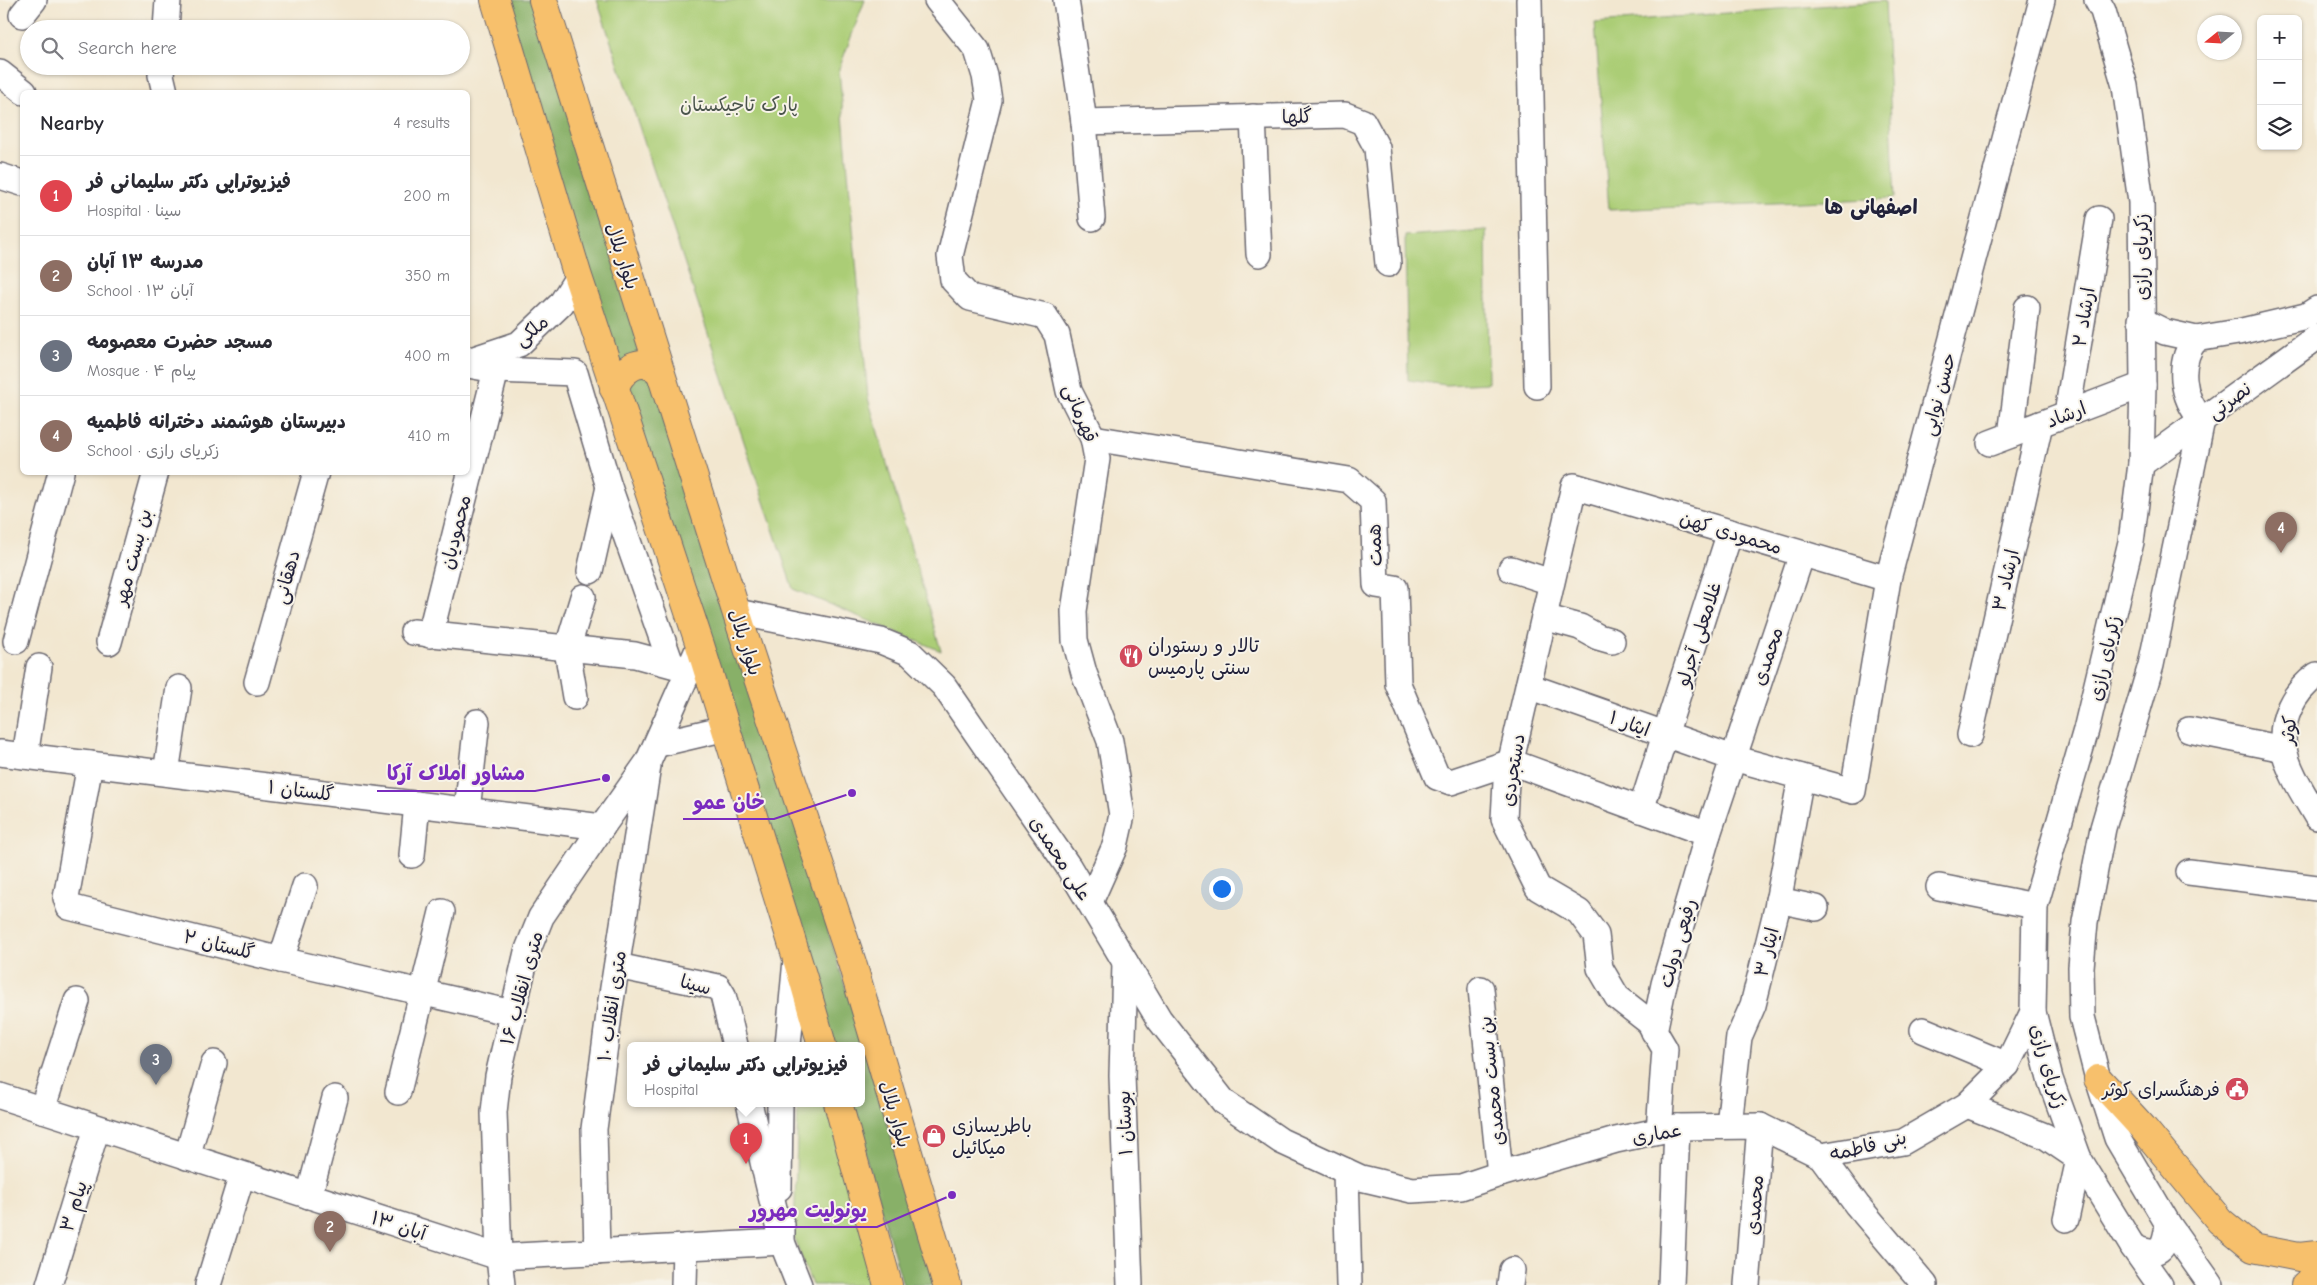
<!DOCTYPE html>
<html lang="en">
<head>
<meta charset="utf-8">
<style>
  body { margin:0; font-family:"Comic Neue","Playpen Sans Arabic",sans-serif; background:#f7f7f7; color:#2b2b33 }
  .controls { position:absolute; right:15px; top:15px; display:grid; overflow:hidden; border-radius:8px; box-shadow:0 1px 4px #0004 }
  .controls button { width:45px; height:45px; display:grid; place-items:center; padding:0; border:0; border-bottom:1px solid #e1e1e2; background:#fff; color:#2b2b33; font:25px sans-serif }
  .compass { position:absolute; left:2197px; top:15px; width:45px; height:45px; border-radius:50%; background:#fff; box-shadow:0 1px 4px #0004; rotate:252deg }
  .you { position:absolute; left:1221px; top:888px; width:18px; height:18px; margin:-12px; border:4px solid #fff; border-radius:50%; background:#1a73e8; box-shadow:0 0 0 8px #1a73e833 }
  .badge { display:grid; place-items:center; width:32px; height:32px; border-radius:50%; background:#d1495b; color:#fff; font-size:16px; font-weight:700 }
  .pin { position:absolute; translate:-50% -41px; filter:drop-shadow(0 1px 2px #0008) }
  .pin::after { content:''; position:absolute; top:26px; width:18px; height:15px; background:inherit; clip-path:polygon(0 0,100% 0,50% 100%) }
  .popup { position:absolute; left:627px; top:1042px; width:238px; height:65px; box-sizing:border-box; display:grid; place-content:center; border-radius:8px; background:#fff; filter:drop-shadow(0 1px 4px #0005); font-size:16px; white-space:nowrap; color:#7c7c81 }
  .popup b { font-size:19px; color:#2b2b33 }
  .popup::after { content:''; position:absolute; left:50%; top:100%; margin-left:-10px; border:10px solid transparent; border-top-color:#fff }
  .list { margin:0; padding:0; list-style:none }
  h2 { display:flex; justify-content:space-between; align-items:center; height:65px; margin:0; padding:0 20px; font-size:21px }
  h2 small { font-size:16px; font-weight:400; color:#7c7c81 }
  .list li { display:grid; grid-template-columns:32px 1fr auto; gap:15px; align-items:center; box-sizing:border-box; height:80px; padding:0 20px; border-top:1px solid #e1e1e2 }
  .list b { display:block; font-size:19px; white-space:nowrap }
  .list p { margin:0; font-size:16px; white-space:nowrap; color:#7c7c81 }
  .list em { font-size:16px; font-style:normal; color:#7c7c81 }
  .icon { flex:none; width:28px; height:28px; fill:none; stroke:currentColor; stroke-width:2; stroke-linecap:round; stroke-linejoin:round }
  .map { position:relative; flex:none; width:2317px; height:1285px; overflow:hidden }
  .search { position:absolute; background:#fff; box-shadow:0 1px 4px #0004; left:20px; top:20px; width:450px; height:55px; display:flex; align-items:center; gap:12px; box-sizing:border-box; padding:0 18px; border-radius:28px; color:#7c7c81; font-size:19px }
  .panel { position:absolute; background:#fff; box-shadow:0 1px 4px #0004; left:20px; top:90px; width:450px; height:385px; border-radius:8px }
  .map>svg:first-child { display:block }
</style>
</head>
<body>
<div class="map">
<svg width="2317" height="1285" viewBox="0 0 2317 1285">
  <rect width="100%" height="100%" fill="#f7f3e8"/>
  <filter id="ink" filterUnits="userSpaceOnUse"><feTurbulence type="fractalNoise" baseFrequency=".02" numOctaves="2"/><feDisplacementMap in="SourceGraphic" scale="10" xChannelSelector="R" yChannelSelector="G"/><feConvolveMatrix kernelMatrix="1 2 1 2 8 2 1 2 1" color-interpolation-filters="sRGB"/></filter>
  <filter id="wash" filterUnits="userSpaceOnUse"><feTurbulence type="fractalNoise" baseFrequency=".0096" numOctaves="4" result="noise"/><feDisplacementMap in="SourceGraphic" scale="20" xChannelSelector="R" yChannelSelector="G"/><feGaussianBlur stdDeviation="1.12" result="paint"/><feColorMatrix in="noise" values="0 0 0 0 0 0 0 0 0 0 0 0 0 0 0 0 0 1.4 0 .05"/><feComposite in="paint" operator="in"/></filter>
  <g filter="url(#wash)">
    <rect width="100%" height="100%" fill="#f2e7d0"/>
    <g fill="#abcd76" stroke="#667858">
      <path d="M597,0h268l-26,69 29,329 73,253 -148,-62z"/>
      <path d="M1885,1l10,197 -286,12 -14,-187z"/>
      <path d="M1486,230l2,153 -42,2 -38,-5 -3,-144z"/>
      <path d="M798,1103h32l52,182h-70l-18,-47z"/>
    </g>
    <path fill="#88b067" stroke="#556951" d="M506,0h27l233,726 170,559h-33l-53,-182h11v-58h-29l-283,-895z"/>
  </g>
  <g filter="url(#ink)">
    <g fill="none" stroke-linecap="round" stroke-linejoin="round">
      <g stroke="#6b676f" stroke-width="28">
        <g id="minor">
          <path d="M937,0l40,50 8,26 4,24 -39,156 3,24 17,18 75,18 12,19 12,56 24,47 4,21 -23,152 1,29 9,33 26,68 12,74 -7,31 -25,56"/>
          <path d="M1066,0l18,122 8,96"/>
          <path d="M1529,0l8,386"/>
          <path d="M2097,0l6,11 22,75 16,116 2,183 -2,79 -10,78 -45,188 -51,176 -2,106 17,67 29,80 54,88 27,38"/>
          <path d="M22,15l12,-15"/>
          <path d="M166,29l2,-29"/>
          <path d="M162,66l-1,9 4,17"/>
          <path d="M0,73l24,19"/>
          <path d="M1253,117l6,137"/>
          <path d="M1084,122l261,-7 18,7 14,26 11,116"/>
          <path d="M0,176l22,7"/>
          <path d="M2141,320l24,12 31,7 42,-7 68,-16 11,-7"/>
          <path d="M2196,339c-19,23 -15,58 6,81l-51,245 -48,163 -18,94 -4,45 1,50 16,62 19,59 51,86 43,61"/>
          <path d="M468,361l51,-17 42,-40 17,-27"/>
          <path d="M468,365l28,5 79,3 34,114 62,177"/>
          <path d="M2067,414l32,-195"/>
          <path d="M2011,435l16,-127"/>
          <path d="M1093,438l256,42 24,21 3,84 19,3 3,96 39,93 14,5 60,-20 197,72"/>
          <path d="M1990,443l153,-58"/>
          <path d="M2141,464l176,-127"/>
          <path d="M1511,569l40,13"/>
          <path d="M590,571l19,-84"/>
          <path d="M737,612l144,29 29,12 34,33 124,180 91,153 65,83 57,39 80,37 51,12 49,-3 39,-13 116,-34 61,-13 83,-1 61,30 36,49 68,80"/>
          <path d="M1544,617l36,10 18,10 14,4"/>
          <path d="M413,632l222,23 48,13"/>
          <path d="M430,635l66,-265"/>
          <path d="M16,641l45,-169"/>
          <path d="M109,642l47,-170"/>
          <path d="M2317,675c-23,16 -38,45 -33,73 3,22 22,50 33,69"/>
          <path d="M257,682l59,-210"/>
          <path d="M1528,686l205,72 120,33 35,-212 154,-579"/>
          <path d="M575,697l-8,-47 16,-53"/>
          <path d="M2189,730l95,19"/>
          <path d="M1970,735l70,-311"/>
          <path d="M658,744l68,-16"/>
          <path d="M0,753l602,74"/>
          <path d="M25,756l14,-89"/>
          <path d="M90,764l-24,134 3,9 212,53 231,53"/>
          <path d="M166,773l13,-85"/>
          <path d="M467,810l10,-88"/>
          <path d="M1641,810l89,-278"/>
          <path d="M412,855l5,-51"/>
          <path d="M2189,872l128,16"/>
          <path d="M1939,887l96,19"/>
          <path d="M1778,900l38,8"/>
          <path d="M281,960l24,-74"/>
          <path d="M1125,962l-3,114 8,209"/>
          <path d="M617,966l101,21 5,8 12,50"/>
          <path d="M1481,989l19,185"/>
          <path d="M1923,1030l84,35"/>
          <path d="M1654,1032l10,-48 44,-150 94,-280"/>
          <path d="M788,1045l8,-85"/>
          <path d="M398,1092l44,-180"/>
          <path d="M0,1096l499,161 283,-15 -33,-139"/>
          <path d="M1967,1105l78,31 34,23 -13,60"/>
          <path d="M42,1110l35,-109"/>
          <path d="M1729,1125l10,-88 14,-32 24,-97 24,-131"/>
          <path d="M1659,1131l6,-82 -16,-27 -32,-25 -17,-29 -4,-33 -17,-23 -41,-24 -34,-69 2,-37 68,-296 314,93"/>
          <path d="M1821,1156l82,-14 64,-37 40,-40 26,-53"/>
          <path d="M187,1157l27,-94"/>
          <path d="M1346,1171l3,114"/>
          <path d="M779,1188l1,-85"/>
          <path d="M309,1196l26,-98"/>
          <path d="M782,1225v17l17,43"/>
          <path d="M2133,1247c26,11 32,4 35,-23"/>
          <path d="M597,1252l-3,-123 16,-122 38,-241"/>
          <path d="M49,1285l48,-157"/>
          <path d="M208,1285l34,-110"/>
          <path d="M502,1285l-3,-28 -5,-145 4,-36 29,-124 14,-35 61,-90 46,-65 52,-117"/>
          <path d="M684,1285l1,-38"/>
          <path d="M1510,1285l2,-15"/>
          <path d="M1671,1285l6,-158"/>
          <path d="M1747,1285l13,-159"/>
        </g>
      </g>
      <g stroke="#6b676f" stroke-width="30">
        <g id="major">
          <path d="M495,0l83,277 122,368 103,333 19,67"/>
          <path d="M543,0l198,627 111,336 95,322"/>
          <path d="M614,389c7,-20 28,-35 46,-17"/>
          <path d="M2098,1079l45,49 77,93 33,27 46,9 18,-2"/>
          <path d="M838,1103l50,182"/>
          <path d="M2305,1285l12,-9"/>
        </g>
      </g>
      <use href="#minor" stroke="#fff" stroke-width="25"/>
      <use href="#major" stroke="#f7c06c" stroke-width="28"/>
    </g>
  </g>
  <defs>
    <g id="restaurant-disc" transform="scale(1.25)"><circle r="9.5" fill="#d1495b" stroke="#f7f3e8"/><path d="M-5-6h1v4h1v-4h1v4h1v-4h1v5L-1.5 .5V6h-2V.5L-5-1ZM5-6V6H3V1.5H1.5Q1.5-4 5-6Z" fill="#fff"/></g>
    <g id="civic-disc" transform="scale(1.25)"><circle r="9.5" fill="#d1495b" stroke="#f7f3e8"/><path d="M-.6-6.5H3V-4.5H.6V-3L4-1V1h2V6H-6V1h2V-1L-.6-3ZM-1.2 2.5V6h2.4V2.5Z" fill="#fff"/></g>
    <g id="shop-disc" transform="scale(1.25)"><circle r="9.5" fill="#d1495b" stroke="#f7f3e8"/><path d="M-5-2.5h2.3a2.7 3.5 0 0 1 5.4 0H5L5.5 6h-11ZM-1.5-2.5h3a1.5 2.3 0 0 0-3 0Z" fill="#fff"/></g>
  </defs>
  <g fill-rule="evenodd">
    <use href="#restaurant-disc" x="1131" y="656"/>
    <use href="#civic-disc" x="2237" y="1089"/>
    <use href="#shop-disc" x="934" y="1136"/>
  </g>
  <g text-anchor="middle" stroke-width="4" stroke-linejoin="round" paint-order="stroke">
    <g font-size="19" fill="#4b554d" stroke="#f7f3e8">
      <text x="739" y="111">پارک تاجیکستان</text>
    </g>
    <g font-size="19" fill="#22223b" stroke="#f7f3e8">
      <text transform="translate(1297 116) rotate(-2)" y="7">گلها</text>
      <text transform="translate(623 256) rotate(72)" y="7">بلوار بلال</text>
      <text transform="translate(2141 257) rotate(-90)" y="7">زکریای رازی</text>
      <text transform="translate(2083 317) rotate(-81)" y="7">ارشاد ۲</text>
      <text transform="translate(531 330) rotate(-39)" y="7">ملکی</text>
      <text transform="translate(1938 394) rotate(-75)" y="7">حسن نوابی</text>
      <text transform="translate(2229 400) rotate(-36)" y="7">نصرتی</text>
      <text transform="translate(1081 413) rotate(68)" y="7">قهرمانی</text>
      <text transform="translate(2066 414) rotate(-21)" y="7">ارشاد</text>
      <text transform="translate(455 532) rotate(-76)" y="7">محمودیان</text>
      <text transform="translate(1731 532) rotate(17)" y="7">محمودی کهن</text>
      <text transform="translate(1374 545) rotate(-92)" y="7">همت</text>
      <text transform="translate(132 557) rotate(-75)" y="7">بن بست مهر</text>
      <text transform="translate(286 577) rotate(-75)" y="7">دهقانی</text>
      <text transform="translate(2005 580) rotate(-77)" y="7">ارشاد ۳</text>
      <text transform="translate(1698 634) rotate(-72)" y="7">غلامعلی آجرلو</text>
      <text transform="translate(746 642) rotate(72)" y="7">بلوار بلال</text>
      <text transform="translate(1767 656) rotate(-71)" y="7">محمدی</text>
      <text transform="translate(2104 658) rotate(-77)" y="7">زکریای رازی</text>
      <text transform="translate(1630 723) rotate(20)" y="7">۱ ایثار</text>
      <text transform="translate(2288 730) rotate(-84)" y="7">کوثر</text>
      <text transform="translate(1512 770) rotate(-81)" y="7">دستجردی</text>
      <text transform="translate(301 790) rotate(7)" y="7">گلستان ۱</text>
      <text transform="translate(1061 858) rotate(57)" y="7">علی محمدی</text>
      <text transform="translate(1677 943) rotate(-74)" y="7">رفیعی دولت</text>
      <text transform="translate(219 944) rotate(14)" y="7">گلستان ۲</text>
      <text transform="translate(1766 952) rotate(-76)" y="7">ایثار ۳</text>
      <text transform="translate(696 984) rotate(15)" y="7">سینا</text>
      <text transform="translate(521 988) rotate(-75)" y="7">۱۶ متری انقلاب</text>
      <text transform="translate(611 1006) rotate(-82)" y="7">۱۰ متری انقلاب</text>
      <text transform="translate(2049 1066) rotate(74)" y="7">زکریای رازی</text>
      <text transform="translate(1491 1081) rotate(-96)" y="7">بن بست محمدی</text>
      <text transform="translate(896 1114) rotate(74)" y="7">بلوار بلال</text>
      <text transform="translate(1124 1123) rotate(-92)" y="7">بوستان ۱</text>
      <text transform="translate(1657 1133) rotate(-10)" y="7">عماری</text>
      <text transform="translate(1868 1145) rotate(-13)" y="7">بنی فاطمه</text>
      <text transform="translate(1754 1205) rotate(-85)" y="7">محمدی</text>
      <text transform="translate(73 1206) rotate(-73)" y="7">پیام ۳</text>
      <text transform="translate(399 1225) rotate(18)" y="7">۱۳ آبان</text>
    </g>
    <g font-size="19" fill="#22223b" stroke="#f7f3e8" text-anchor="start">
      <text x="1148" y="652">تالار و رستوران<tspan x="1148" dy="22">سنتی پارمیس</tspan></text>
      <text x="2220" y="1096" text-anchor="end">فرهنگسرای کوثر</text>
      <text x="952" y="1132">باطریسازی<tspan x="952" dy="22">میکائیل</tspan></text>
    </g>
    <g font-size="20" font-weight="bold" fill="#22223b" stroke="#f7f3e8">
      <text x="1871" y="214">اصفهانی ها</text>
    </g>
  </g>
  <path fill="none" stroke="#7b2cbf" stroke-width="2" d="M606 778L535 791H377M852 793L774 819H683M952 1195L877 1227H739"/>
  <g fill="#7b2cbf" stroke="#f7f3e8" stroke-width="2">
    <circle cx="606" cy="778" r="5"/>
    <circle cx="852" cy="793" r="5"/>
    <circle cx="952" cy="1195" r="5"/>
  </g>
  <g font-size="20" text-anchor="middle" font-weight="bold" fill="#7b2cbf" stroke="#f7f3e8" stroke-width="4" stroke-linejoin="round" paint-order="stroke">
    <text x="456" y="780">مشاور املاک آرکا</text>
    <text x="729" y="809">خان عمو</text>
    <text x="808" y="1217">یونولیت مهرور</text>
  </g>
</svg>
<div class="controls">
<button>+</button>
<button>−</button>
<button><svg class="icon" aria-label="layers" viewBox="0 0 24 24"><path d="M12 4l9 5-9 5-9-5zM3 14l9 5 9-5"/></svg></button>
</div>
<svg class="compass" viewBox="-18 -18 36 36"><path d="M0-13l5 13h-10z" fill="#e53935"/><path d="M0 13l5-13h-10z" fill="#7c7c81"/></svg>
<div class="you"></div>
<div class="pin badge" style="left:746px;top:1164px;background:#e0444e">1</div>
<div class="popup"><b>فیزیوتراپی دکتر سلیمانی فر</b>Hospital</div>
<div class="pin badge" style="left:330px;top:1252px;background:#8d6e63">2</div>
<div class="pin badge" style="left:156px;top:1085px;background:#6b7280">3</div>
<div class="pin badge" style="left:2281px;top:553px;background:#8d6e63">4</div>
<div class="search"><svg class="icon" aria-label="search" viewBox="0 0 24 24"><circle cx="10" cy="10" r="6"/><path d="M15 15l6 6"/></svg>Search here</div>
<section class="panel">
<h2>Nearby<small>4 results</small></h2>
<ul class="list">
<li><span class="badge" style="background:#e0444e">1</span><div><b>فیزیوتراپی دکتر سلیمانی فر</b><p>Hospital · سینا</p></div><em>200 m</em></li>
<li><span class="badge" style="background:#8d6e63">2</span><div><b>مدرسه ۱۳ آبان</b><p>School · ۱۳ آبان</p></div><em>350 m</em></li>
<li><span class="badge" style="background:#6b7280">3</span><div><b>مسجد حضرت معصومه</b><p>Mosque · پیام ۴</p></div><em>400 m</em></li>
<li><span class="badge" style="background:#8d6e63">4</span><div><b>دبیرستان هوشمند دخترانه فاطمیه</b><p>School · زکریای رازی</p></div><em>410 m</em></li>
</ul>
</section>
</div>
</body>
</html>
